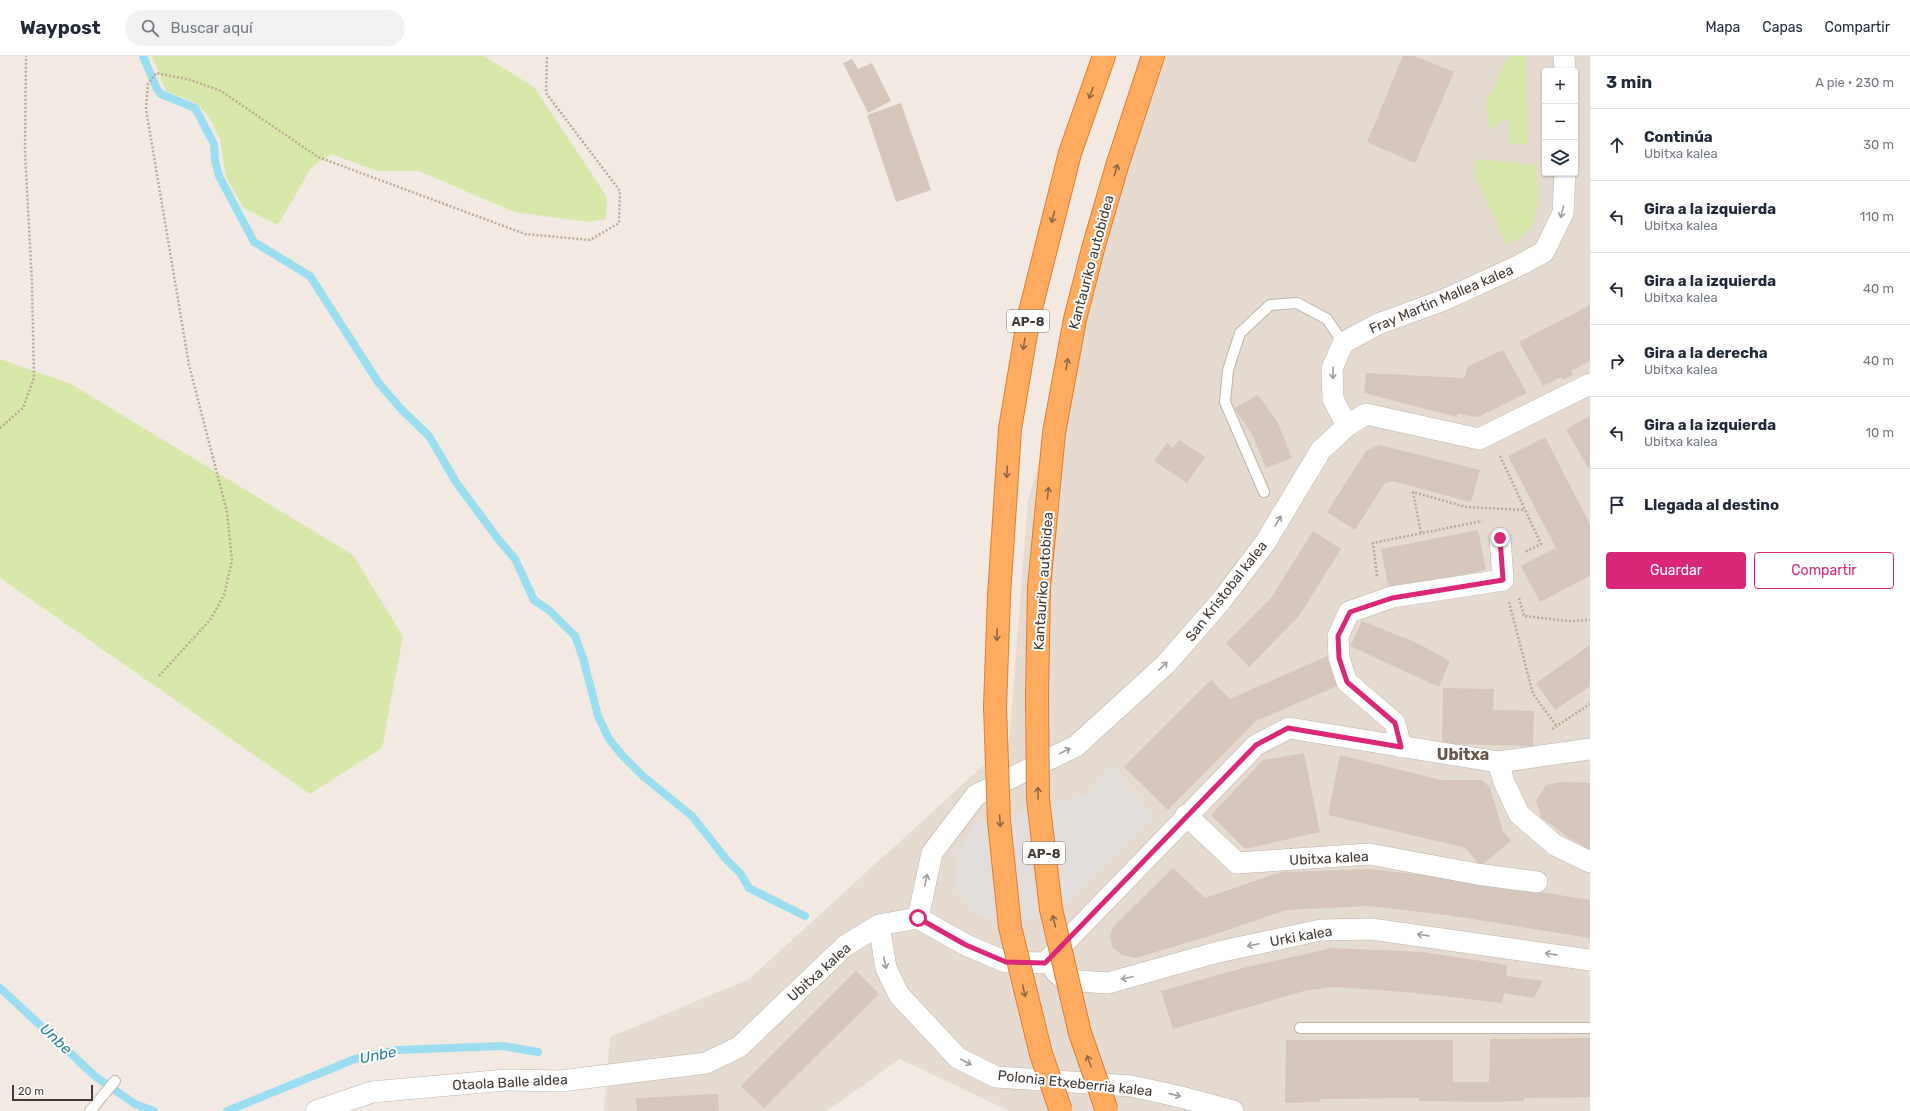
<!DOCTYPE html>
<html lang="es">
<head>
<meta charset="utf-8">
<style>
  body { margin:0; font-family:Rubik,sans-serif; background:#f2f2f3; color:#1f2937 }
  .controls { position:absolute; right:12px; top:12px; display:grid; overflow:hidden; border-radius:4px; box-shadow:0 1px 3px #0004 }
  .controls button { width:36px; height:36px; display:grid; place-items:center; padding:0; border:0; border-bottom:1px solid #e0e1e3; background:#fff; color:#1f2937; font:20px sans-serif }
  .scale { position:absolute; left:12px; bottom:10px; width:81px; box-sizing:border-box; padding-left:4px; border:2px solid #433a33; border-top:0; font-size:11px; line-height:14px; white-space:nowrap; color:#433a33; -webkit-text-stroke:3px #fff; paint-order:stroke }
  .stop { position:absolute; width:12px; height:12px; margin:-9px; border:3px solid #db2777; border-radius:50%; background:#fff }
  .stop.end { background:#db2777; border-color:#fff; box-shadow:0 1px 4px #0008 }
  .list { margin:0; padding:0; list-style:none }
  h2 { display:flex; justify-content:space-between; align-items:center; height:52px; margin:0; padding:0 16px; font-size:17px }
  h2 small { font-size:13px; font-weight:400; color:#747a83 }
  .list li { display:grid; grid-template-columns:26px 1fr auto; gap:12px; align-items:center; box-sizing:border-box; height:72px; padding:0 16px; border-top:1px solid #e0e1e3 }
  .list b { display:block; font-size:15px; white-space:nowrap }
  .list p { margin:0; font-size:13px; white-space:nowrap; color:#747a83 }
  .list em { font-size:13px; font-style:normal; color:#747a83 }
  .actions { display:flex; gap:8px; padding:12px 16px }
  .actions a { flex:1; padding:9px 0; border:1px solid #db2777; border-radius:4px; text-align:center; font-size:14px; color:#db2777 }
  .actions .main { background:#db2777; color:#fff }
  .icon { flex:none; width:22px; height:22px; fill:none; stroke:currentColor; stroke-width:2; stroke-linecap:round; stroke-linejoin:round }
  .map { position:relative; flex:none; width:1590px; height:1055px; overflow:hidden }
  header { display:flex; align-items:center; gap:24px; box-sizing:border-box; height:56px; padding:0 20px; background:#fff; border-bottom:1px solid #e0e1e3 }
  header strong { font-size:19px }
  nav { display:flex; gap:22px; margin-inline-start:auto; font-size:14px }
  .search { width:280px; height:36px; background:#f2f2f3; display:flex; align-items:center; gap:10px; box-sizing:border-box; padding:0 14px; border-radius:22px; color:#747a83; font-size:15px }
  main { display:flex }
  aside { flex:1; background:#fff }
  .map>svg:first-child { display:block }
</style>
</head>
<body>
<header>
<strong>Waypost</strong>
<div class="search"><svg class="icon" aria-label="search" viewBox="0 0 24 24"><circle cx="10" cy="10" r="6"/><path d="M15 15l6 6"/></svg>Buscar aquí</div>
<nav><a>Mapa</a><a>Capas</a><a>Compartir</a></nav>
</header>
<main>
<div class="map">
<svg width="1590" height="1055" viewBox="0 0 1590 1055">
  <rect width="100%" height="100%" fill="#f2eae2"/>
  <path fill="#e6dbd0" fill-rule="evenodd" d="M1161,0h429v1055h-581l-109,-52 -73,52h-223l6,-74 139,-58 260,-237 19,-242zM1545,15h30v102h-30z"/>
  <g fill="#d7e8aa">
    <path d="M152,0h332l50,31 73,110 -1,22 -17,3 -75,-10 -95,-41h-42l-46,-17 -20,14 -33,57 -34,-17 -18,-31 -6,-38 -12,-24 -14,-13 -28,-11z"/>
    <path d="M1509,0h17l2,88h-19v-26l-19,11 -4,-26z"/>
    <path d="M1476,103l61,6c0,21 5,51 -11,68 -5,5 -13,8 -19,12l-33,-72z"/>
    <path d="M0,303l71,25 282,171 50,81 -21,112 -72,46 -310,-216z"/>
  </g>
  <path fill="#e2dedb" d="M1112,710l41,51 -105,102 -58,-1 -14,-4 -20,-26 1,-33 18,-32 111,-27z"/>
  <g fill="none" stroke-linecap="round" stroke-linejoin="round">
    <g stroke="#9cdef1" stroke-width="8">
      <path d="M143,0l14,33 4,5 34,14 19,36 1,17 4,15 35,66 56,34 68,106 23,27 28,27 27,46 42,57 17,20 19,41 16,11 25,25 8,22 15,58 11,23 13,16 22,22 48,39 34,43 14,14 9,15 56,28"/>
      <path d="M0,932l96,89 39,27 19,7"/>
      <path d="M227,1055l128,-52 42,-9 106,-4 35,6"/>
    </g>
  </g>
  <g fill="#d7c6bb">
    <path d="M1403,0h12l39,16 -39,91 -48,-21z"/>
    <path d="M852,3l6,10 14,-6 19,38 -23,12 -25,-50z"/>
    <path d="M901,47l30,87 -35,12 -29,-87z"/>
    <path d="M1590,249v56l-19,10 2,4 -10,5 -2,-3 -18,9 -24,-44z"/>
    <path d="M1503,294l24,43 -49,24 -21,-3v3l-93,-24 2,-20 98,5 4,-12z"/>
    <path d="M1258,339l20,28 14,35 -26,10 -14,-34 -18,-26z"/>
    <path d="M1590,360v51l-2,1 -22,-39z"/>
    <path d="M1545,381l45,87v52l-50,26 -19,-36 35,-18 -48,-92z"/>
    <path d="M1179,384l26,17 -18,26 -33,-22 13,-18 6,5z"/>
    <path d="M1379,389l101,25 -9,32 -79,-21 -8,3 -29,46 -28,-18 39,-61z"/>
    <path d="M1478,474l8,40 -97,20 -8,-41z"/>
    <path d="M1313,475l28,18 -42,67 -50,51 -23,-24 45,-45z"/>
    <path d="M1362,565l57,23 31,17 -11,26 -89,-41z"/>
    <path d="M1590,589v41l-35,24 -19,-27z"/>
    <path d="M1332,598l12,29 -88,38 -88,89 -44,-43 87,-87 19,19z"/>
    <path d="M1443,632l51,1 -1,21 41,1 -1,35 -91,-2z"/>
    <path d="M1304,697l16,79 -75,17 -34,-34 52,-55z"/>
    <path d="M1340,699l101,25h41l8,8 13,43 8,10 -31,25 -14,-18 -138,-33z"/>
    <path d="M1562,726l28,1v67l-21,-12 -28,-21 -5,-16 10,-16z"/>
    <path d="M1173,812l32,30 76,-26 88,-3 83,9 82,13 56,9v38l-143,-23 -79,-9 -82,4 -67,23 -83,25 -14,-3 -10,-8 -2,-12 4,-9z"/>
    <path d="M1332,892l91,4 84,13 -1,11 37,5 -9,17 -30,-5 -2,10 -86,-10 -79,-6 -11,1 -22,3 -131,38 -12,-38 82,-23z"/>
    <path d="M856,915l23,23 -115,114 -23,-22z"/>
    <path d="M1590,982v59l-66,1v3l-35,1 -71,-1 1,-3 -99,1 1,3 -36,1 1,-63h167v42h36l1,-43z"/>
    <path d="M718,1038l1,17h-82l-1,-13z"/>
  </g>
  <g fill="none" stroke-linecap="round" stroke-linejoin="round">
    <g stroke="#c0b3a8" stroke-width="12">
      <g id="service">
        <path d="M1264,436l-39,-90 3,-32 12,-37 30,-28 27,-2 30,16 16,24"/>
        <path d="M1300,972h290"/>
        <path d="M90,1055l25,-30"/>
      </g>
    </g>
    <g stroke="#c0b3a8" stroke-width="22">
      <g id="minor">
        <path d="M1564,0l1,15"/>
        <path d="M1347,370l-14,-27 -1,-30 11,-26 35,-19 66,-24 74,-34 26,-14 19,-39 2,-40"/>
        <path d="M1401,691l-6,-24 -48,-41 -8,-24 -1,-22 11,-24 43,-15 111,-17 -3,-42"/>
        <path d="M1498,706l6,20 15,32 36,31 35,17"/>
        <path d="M1186,759l51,48 132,-9 108,20 60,8"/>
        <path d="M918,862l14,-65 44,-58 100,-49 90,-82 55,-63 44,-58 56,-93 26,-24 19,-12 113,25 111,-55"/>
        <path d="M879,869l7,43 13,27 59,63 38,19 135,9 46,10 56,15"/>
        <path d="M1055,915l10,9 43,3 110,-31 103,-22 50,-1 219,31"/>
        <path d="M316,1055l56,-19 134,-12 55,1 145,-18 33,-16 106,-101 34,-21 39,-7 48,27 40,17 39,1 211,-218 33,-17 209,34 92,-13"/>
      </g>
    </g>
    <g stroke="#e07d2e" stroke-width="24">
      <g id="motorway">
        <path d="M1039,531l15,-154 21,-114 19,-74 23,-79 36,-110"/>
        <path d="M999,540l11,-167 19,-113 41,-163 34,-97"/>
      </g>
    </g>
    <g stroke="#bfa996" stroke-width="2.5" stroke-dasharray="2 2" stroke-linecap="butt">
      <path d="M0,372l23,-20 11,-30 -2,-95 -7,-131 1,-96"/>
      <path d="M1500,400l41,88 -16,8"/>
      <path d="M1421,477l-8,-41 53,15 58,3"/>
      <path d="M1377,520l-4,-33 109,-22"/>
      <path d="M1519,542l5,18 45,5 21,-1"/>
      <path d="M1509,546l24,92 23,31"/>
      <path d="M159,620l51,-56 14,-25 8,-34 -5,-49 -38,-147 -43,-256 2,-25 8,-11 35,7 30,11 97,66 207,77 65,6 29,-17 1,-32 -74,-98 1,-37"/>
      <path d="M1552,673l38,-25"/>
    </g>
    <use href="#service" stroke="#fff" stroke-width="10"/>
    <use href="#minor" stroke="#fff" stroke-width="21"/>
    <use href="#motorway" stroke="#ffac60" stroke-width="22"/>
    <g stroke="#e07d2e" stroke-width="24" stroke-linecap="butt">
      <g id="motorway-bridge">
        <path d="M1039,531l-2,109 1,103 13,110 29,124 27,78"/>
        <path d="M999,540l-4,111 4,114 11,106 31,127 20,57"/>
      </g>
    </g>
    <use href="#motorway-bridge" stroke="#ffac60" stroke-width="22"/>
  </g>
  <defs><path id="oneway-shaft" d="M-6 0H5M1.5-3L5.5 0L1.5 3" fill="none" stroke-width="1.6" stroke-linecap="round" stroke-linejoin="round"/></defs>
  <g stroke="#8e6845">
    <use href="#oneway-shaft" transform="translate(1091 37) rotate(110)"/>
    <use href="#oneway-shaft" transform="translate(1116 114) rotate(-73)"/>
    <use href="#oneway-shaft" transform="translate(1053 161) rotate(105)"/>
    <use href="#oneway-shaft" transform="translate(1024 288) rotate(99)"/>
    <use href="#oneway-shaft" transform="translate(1067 308) rotate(-80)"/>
    <use href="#oneway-shaft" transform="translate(1007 416) rotate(94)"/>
    <use href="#oneway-shaft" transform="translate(1048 437) rotate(-84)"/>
    <use href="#oneway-shaft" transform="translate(997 579) rotate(92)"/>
    <use href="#oneway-shaft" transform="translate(1038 737) rotate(-91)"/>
    <use href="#oneway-shaft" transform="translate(1000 765) rotate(86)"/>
    <use href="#oneway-shaft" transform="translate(1054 865) rotate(-103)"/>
    <use href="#oneway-shaft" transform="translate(1024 935) rotate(77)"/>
    <use href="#oneway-shaft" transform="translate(1089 1005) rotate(-109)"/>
  </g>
  <g stroke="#a19c99">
    <use href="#oneway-shaft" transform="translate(1562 156) rotate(104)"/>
    <use href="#oneway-shaft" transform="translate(1333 317) rotate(91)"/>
    <use href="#oneway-shaft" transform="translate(1278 465) rotate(-59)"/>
    <use href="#oneway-shaft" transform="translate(1163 610) rotate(-44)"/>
    <use href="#oneway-shaft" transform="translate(1065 695) rotate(-26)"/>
    <use href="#oneway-shaft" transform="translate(926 824) rotate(-78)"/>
    <use href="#oneway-shaft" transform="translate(1423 879) rotate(-172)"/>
    <use href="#oneway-shaft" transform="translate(1253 889) rotate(168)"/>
    <use href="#oneway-shaft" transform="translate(1551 898) rotate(-172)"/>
    <use href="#oneway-shaft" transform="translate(885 907) rotate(78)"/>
    <use href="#oneway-shaft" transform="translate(1127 922) rotate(166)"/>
    <use href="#oneway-shaft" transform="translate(966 1006) rotate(27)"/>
    <use href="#oneway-shaft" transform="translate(1175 1039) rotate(13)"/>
  </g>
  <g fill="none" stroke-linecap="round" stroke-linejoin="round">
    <path stroke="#db2777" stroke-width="5" d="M918,862l48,27 40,17 39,1 211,-218 32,-17 113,19 -6,-24 -48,-41 -8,-24 -1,-22 12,-24 42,-14 111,-18 -3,-42"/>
  </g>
  <g text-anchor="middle" stroke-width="4" stroke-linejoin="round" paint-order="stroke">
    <g fill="#fff" stroke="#7b7570" stroke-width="1">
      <rect x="1007" y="254" width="42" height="22" rx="3"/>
      <rect x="1023" y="786" width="42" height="22" rx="3"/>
    </g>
    <g font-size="13" font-weight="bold" fill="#433a33">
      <text x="1028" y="270">AP-8</text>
      <text x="1044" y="802">AP-8</text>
    </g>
    <g font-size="14" fill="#433a33" stroke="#fff">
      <text transform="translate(1091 206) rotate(-75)" y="5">Kantauriko autobidea</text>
      <text transform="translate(1441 243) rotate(-23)" y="5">Fray Martin Mallea kalea</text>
      <text transform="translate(1043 525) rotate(-86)" y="5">Kantauriko autobidea</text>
      <text transform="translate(1226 535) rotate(-52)" y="5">San Kristobal kalea</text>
      <text transform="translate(1329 802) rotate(-3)" y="5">Ubitxa kalea</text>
      <text transform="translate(1301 880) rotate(-10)" y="5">Urki kalea</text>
      <text transform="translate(819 916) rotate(-42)" y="5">Ubitxa kalea</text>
      <text transform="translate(510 1026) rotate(-3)" y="5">Otaola Balle aldea</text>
      <text transform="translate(1075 1027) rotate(6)" y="5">Polonia Etxeberria kalea</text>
    </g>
    <g font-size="15" font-style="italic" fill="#277e99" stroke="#fff">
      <text transform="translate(56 983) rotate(43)" y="5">Unbe</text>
      <text transform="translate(378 999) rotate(-11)" y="5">Unbe</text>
    </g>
    <g font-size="16" font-weight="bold" fill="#66564a" stroke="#fff">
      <text x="1463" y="704">Ubitxa</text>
    </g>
  </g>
</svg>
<div class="controls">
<button>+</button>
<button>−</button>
<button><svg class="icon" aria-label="layers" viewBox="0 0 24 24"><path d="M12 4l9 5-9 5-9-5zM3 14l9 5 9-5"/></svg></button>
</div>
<div class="scale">20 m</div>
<div class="stop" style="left:918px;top:862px"></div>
<div class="stop end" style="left:1500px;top:482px"></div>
</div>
<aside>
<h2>3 min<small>A pie · 230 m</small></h2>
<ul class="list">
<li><svg class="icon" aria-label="ahead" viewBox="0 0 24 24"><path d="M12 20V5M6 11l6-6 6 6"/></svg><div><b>Continúa</b><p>Ubitxa kalea</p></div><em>30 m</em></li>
<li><svg class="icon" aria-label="left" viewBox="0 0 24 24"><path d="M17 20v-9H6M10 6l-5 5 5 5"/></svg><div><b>Gira a la izquierda</b><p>Ubitxa kalea</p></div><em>110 m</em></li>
<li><svg class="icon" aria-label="left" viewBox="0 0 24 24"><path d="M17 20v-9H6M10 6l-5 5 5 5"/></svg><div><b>Gira a la izquierda</b><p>Ubitxa kalea</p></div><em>40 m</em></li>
<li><svg class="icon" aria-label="right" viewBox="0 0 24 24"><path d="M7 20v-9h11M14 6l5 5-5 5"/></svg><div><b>Gira a la derecha</b><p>Ubitxa kalea</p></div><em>40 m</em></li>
<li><svg class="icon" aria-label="left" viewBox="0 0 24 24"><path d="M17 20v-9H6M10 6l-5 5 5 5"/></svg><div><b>Gira a la izquierda</b><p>Ubitxa kalea</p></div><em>10 m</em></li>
<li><svg class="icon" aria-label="arrive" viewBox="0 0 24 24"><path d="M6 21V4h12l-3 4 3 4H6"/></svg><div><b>Llegada al destino</b></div></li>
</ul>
<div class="actions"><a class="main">Guardar</a><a>Compartir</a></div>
</aside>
</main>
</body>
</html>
